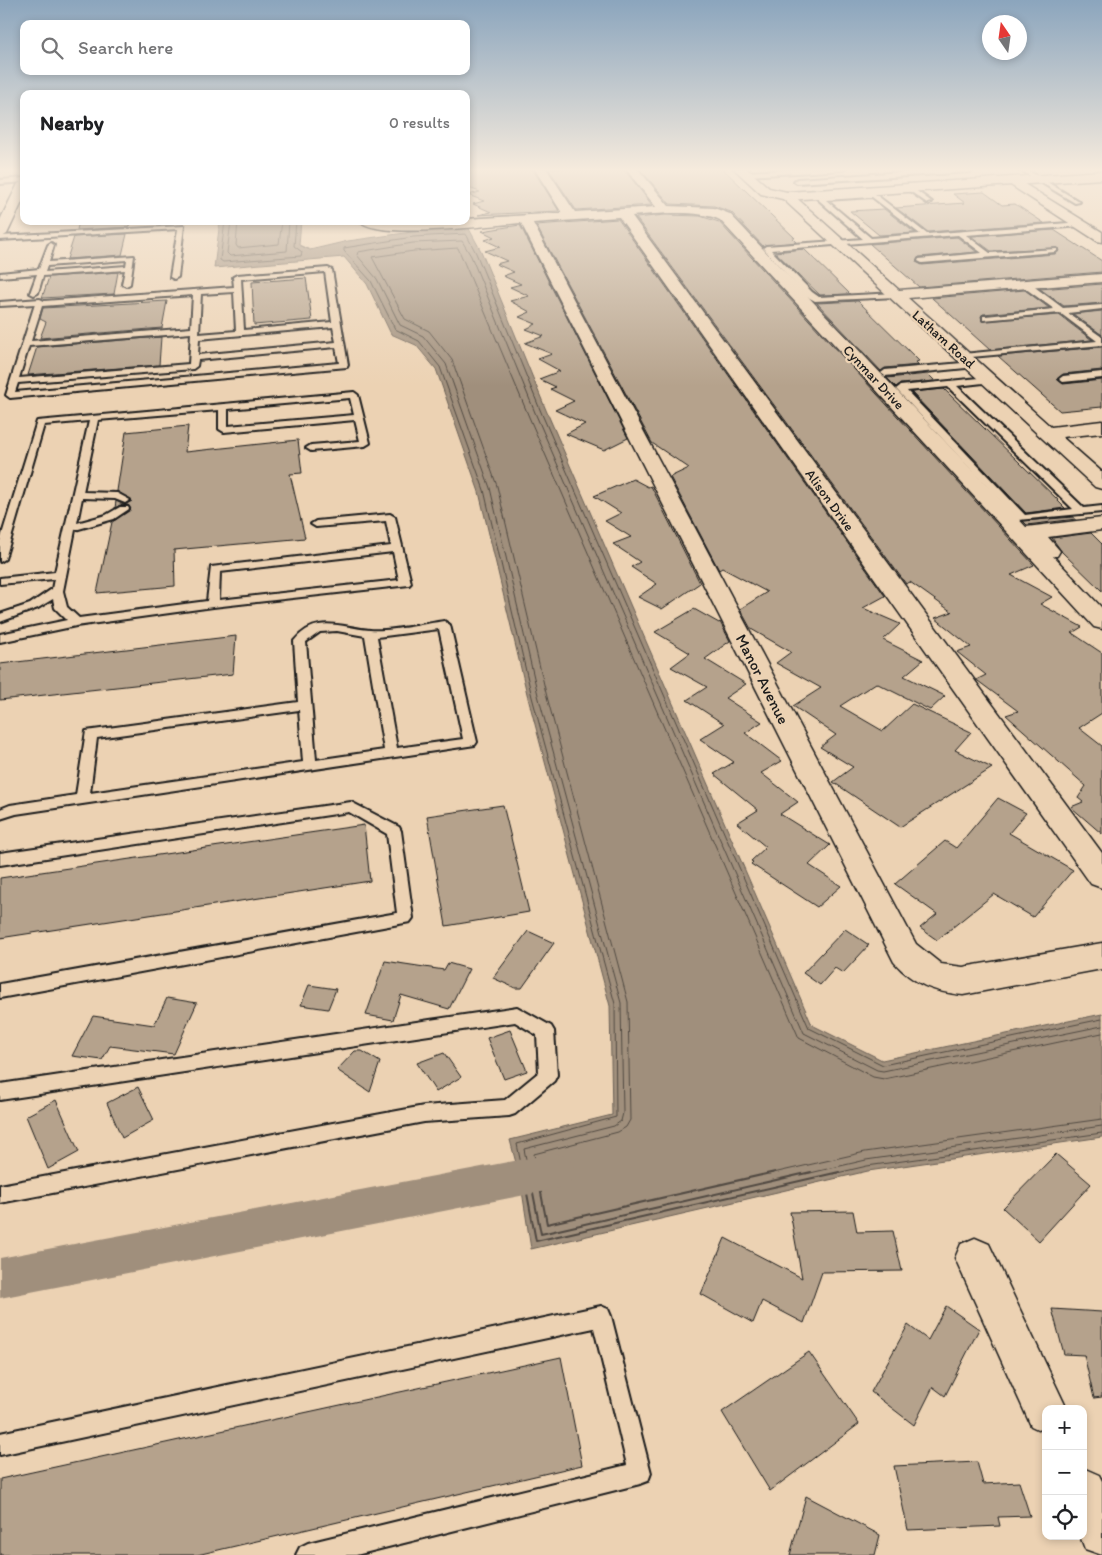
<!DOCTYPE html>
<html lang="en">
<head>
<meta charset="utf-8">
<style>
  body { margin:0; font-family:Itim,sans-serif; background:#f6f6f6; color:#202124 }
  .controls { position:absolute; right:15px; bottom:15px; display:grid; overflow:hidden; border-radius:10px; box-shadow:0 2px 8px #0003 }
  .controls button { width:45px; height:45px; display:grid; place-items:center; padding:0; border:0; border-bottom:1px solid #e0e0e0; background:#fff; color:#202124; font:25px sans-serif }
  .compass { position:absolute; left:982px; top:15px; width:45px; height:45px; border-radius:50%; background:#fff; box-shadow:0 2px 8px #0003; rotate:347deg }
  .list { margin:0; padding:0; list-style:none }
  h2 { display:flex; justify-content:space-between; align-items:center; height:65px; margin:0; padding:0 20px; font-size:21px }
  h2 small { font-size:16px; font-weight:400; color:#757577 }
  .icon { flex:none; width:28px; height:28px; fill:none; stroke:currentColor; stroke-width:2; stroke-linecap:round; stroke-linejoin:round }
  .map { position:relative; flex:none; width:1102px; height:1555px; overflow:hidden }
  .search { position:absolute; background:#fff; box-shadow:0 2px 8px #0003; left:20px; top:20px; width:450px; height:55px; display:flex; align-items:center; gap:12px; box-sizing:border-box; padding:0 18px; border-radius:10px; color:#757577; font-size:19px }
  .panel { position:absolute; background:#fff; box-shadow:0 2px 8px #0003; left:20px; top:90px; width:450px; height:135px; border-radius:10px }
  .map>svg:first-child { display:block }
</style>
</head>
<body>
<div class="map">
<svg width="1102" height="1555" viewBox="0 0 1102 1555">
  <rect width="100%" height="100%" fill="#ecd2b3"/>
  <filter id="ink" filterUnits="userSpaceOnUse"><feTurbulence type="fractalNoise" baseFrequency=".02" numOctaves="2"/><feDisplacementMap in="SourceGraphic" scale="10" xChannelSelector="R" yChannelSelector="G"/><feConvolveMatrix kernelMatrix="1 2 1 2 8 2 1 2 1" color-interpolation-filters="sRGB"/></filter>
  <g filter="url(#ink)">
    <path fill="#a08f7c" stroke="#6b6156" d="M220,221h81l-2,24 11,5 38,-9 64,-9 56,-5 13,24 65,159 266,615 70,35 220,-46v123l-234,34 -337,78 -11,-71 -10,-38 102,-25 -2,-109 -82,-308 -49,-206 -43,-123 -20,-24 -25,-11 -24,-50 -23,-27 -130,11z"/>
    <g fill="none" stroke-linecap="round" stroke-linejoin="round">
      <g stroke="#514a42" stroke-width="1">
        <path d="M225,221l-5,39 3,2 78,-6 1,-4 -8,-6 2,-25"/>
        <path d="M231,221l-4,32 3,3 57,-5 2,-30"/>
        <path d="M238,221l-2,24 2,3 41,-4 3,-23"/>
        <path d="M523,1174l-6,-30 99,-27 -1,-113 -83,-307 -48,-207 -44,-123 -21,-26 -24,-12 -24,-48 -27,-30v-3l69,-11 53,-3 10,19 65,159 268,616 74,37 219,-46"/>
        <path d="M529,1174l-5,-25 90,-23 7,-5 2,-8 -2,-110 -83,-308 -48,-207 -44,-124 -23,-28 -23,-11 -23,-46 -20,-24 1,-3 55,-9 49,-2 9,15 65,159 268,618 73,37 6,1 219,-45"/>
        <path d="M538,1174l-4,-20 84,-22 8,-5 4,-7 -2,-118 -82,-309 -49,-207 -45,-126 -23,-29 -24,-12 -33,-62 42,-6 44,-3 71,169 270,621 74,39 11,2 218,-46"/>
        <path d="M769,1174l96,-22 237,-33"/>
        <path d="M806,1174l60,-14 236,-34"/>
        <path d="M833,1174l34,-8 235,-33"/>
      </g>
      <g stroke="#514a42" stroke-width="2">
        <path d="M523,1172l13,69 303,-69"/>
        <path d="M529,1172l12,62 270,-62"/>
        <path d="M537,1172l10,52 228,-52"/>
      </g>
      <path fill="#a08f7c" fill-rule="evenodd" d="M556,1153l13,5 6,13 -6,13 -13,5 -556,109v-40z"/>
    </g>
    <g fill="#b5a28c" stroke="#1c1c1c">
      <path d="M466,168h66l27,43 -81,4 13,-3 -18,-8 11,-3 -16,-6 12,-3 -14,-5z"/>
      <path d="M548,168h75l29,37 -76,5z"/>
      <path d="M639,168h83l73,70h-3l4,4 -33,4 -32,-34 -17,-6 -44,-2z"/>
      <path d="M984,192l18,13 13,-1 29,19 -116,9 -32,-24 69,-5 -12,-9z"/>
      <path d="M884,209l31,24 -36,2 -29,-24z"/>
      <path d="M665,215l35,1 19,6 315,343 -23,10 41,22 -12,7 42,23 -10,6 30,20v60l-23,15 23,18v88l-31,-27 12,-5 -5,-4 8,-12 -80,-71 12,-4 -40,-30 -2,-1 10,-5 -29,-23 14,-5 -36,-29 17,-6 -42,-30 -4,2 -270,-366z"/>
      <path d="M618,219l267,377 -22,12 37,16 -17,16 40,20 -19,16 41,20 -15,14 -54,-27 -36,23 43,25 29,-27 59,28 -16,18 37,18 -92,59 -67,-45 20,-15 -33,-20 16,-12 -43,-29 28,-18 -45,-25 15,-11 -40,-23 -11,-20 27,-17 -45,-24 -3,2 -49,-93 19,-9 -37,-25 -116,-218z"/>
      <path d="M79,221h51l-1,6 -52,3z"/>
      <path d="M520,225l108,213 -24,12 -38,-16 19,-10 -30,-14 19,-9 -24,-12 6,-2 -17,-8 21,-8 -22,-12 14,-5 -27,-11 19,-7 -18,-7 10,-5 -17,-7 11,-5 -20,-11 19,-5 -19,-9 11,-3 -18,-8 11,-4 -18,-8 11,-3 -22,-10 15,-4 -15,-7 9,-3 -12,-6z"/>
      <path d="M1054,230l48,31v11l-183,15 -49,-43 87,-7 20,15 -58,5 -3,5 6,3 133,-11 4,-3 -1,-3 -67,3 -20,-15z"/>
      <path d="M127,234l-5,21 -55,4 7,-22z"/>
      <path d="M804,249l46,45 -30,1 -45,-43z"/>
      <path d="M118,272l-4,22 -72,4 7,-21z"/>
      <path d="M306,278l6,42 -58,5 -2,-43z"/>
      <path d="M1102,284v19l-38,3 -24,-17z"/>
      <path d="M1025,290l24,18 -66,6 -2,2 1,5 77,-6 33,25 -102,10 -58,-52z"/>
      <path d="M167,301l-5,27 -122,10 6,-16 -6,-3 3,-11z"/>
      <path d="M858,301l61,60 -3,1 3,3 -34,3 -4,3 -64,-68z"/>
      <path d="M1102,311v24l-29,-21z"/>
      <path d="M161,337l-2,28 -131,10 9,-28z"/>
      <path d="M1102,347v23l-39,4 -6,5 6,5 39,-4v27l-42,4 -62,-55z"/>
      <path d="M928,374l7,7 -35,3 -4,3 -9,-9z"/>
      <path d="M944,389l114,111h-1l8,8 -39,5 -115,-121z"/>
      <path d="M188,426l-3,26 113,-12 4,33 -12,1 15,64 -131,12 1,36 -78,7 15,-71 19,-13 -3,-4h-8l-5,3 1,-7 8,4 8,-4 -15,-10 9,-59z"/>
      <path d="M633,479l15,8 3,-1 49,97 -38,26 -24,-12 19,-13 -26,-17 9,-5 -27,-18 18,-7 -26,-16 16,-8 -27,-17z"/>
      <path d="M1074,517l2,2 -49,6 -4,-4z"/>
      <path d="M1091,533l11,11v47l-40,-39 -10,-14z"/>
      <path d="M694,609l25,14 1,-1 10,19 -25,18 41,25 -21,14 37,24 -17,11 37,28 -21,12 37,29 -18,12 50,31 -21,20 32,21 -24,21 -66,-43 2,-2 -2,-1 15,-14 -29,-24 21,-13 -44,-36 20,-12 -34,-23 24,-15 -37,-24 20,-13 -36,-20 19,-14 -35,-21z"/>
      <path d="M236,636l-3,38 -233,26v-36z"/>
      <path d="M998,798l28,15 -17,20 64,37 -40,47 -39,-23 -57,46 -17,-12 17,-14 -42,-30 50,-43 11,7z"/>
      <path d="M503,805l26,107 -83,14 -19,-110z"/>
      <path d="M364,825l6,56 -370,57v-60z"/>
      <path d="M845,929l24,16 -26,28 -8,-5 -15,17 -17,-12z"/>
      <path d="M528,931l26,12 -32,45h-7l-22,-10z"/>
      <path d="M385,961l59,9 4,-7 21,6 -20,40 -48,-14 -8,25 -27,-5z"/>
      <path d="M309,985l27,4 -8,20 -27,-4z"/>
      <path d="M167,998l30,5 -23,51 -64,-8 -8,14 -30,-4 21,-40 61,9z"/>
      <path d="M510,1030l17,41 -23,8 -17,-41z"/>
      <path d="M355,1051h7l18,11 -10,30 -33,-22z"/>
      <path d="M444,1053l17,24 -25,15 -19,-29z"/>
      <path d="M138,1087l16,33 -32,18 -15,-35z"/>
      <path d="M56,1100l23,52 -31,17 -22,-53z"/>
      <path d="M1056,1154l35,30 -52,57 -36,-33z"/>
      <path d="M853,1211l4,21 36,-1 9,40 -80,1 -18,51 -42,-22 -9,22 -52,-29 24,-56 77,40 -12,-66z"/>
      <path d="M946,1306l33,23 -34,67 -12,-9 -19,38 -43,-33 37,-67 20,15z"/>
      <path d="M1052,1309l50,3v85l-8,1 -10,-43 -20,-1z"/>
      <path d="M809,1352l50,72 -89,67 -48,-79z"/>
      <path d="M561,1357l21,108 -385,90h-197v-76z"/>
      <path d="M977,1462l6,22 36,-2 11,34 -32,1 2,9 -92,4 -14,-64z"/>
      <path d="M806,1496l74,39 -5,20h-85z"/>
    </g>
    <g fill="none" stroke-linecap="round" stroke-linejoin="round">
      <g stroke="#1c1c1c" stroke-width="4">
        <g id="service">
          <path d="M815,168h31l-3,2 -97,6 -3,-2 3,-2z"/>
          <path d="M964,168h7l2,2 -3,2 -173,11 -3,-2 3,-2z"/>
          <path d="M1017,168h7l56,34 -5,1z"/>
          <path d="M24,178v4l-24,2v-4z"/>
          <path d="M907,187h4l21,15 -5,1 -20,-14z"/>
          <path d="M866,190h4l57,44 154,-12 3,2 -3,2 -115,9 24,18 67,-4v2l-2,1 -133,11 -4,-2 1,-2 63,-6 -24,-18 -187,15 41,42 7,5 77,-4 4,2 -4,2 -81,4 -9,-5 -43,-48 3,-2 97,-7 -51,-45 5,-1 5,4 45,-3zM872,197l48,37 -49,4 -45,-38z"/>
          <path d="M184,226l-6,51 -4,2 -4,-2 8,-48 -178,11v-4z"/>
          <path d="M51,243l3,2 -5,17 85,-6 -4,28 -4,2 -4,-2 3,-14 -82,6 -5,17 -4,2 -4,-2 7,-19 -37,3v-4l39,-4 9,-24zM127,260l-1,6 -81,6 2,-6z"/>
          <path d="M328,268l4,2 16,95 -1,2 -337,31 -4,-3 29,-91 -35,2v-4l40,-3 4,2 190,-14 -1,-10 4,-2zM325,272l7,50 -88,8 -3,-51zM234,292l2,39 -37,3 2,-40zM193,295l-2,33 -160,13 11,-35zM333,327l3,15 -138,13 1,-16zM191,333l-2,31 -170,14 10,-32zM336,347l3,16 -324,29 3,-9 175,-14 4,-3 1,-6z"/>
          <path d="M1022,282h6l35,26 39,-3v4l-34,4 34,24v8l-142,13 -1,-2 4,-2 134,-13 -37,-28 -77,7v-4h3l68,-7 -32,-23z"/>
          <path d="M973,362l3,1v4l-91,9 -4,-3 4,-3z"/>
          <path d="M1102,372v6l-39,4 -4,-3 4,-3z"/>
          <path d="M989,377l4,3 -1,2 -35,4 127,122 18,-2v6l-84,8 -122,-131 4,-3zM948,387l125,122 -48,6 -118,-124z"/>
          <path d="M354,392l4,3 12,48 -5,3 -54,5 -5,-3 5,-3 49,-4 -5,-21 -131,12 -5,-3v-19l-121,10 -15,72 34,1 13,7 -5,3 -10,-4 -33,-1 -5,25 29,-8 14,-8h8l1,2 -15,10 -39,11 -12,61 4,16 12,11 128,-17 4,-34 180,-21 -5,-25 -70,6 -5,-3 5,-3 74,-7 5,3 16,66 -2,2 -196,22 -137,19 -76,16v-8l67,-14 -12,-12 -2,-9 -15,9 -38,14v-8l30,-10 22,-15 2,-10 -54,5v-6l55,-6 34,-151 -45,4 -39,134 -5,3v-21l37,-120zM350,398l4,17 -126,11v-17zM393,552l6,28 -180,20 1,-28z"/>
          <path d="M444,621l6,4 27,117 -2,3 -459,69 -16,5v-10l10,-4 66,-10 10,-64 212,-29 -4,-61c22,-28 48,-13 76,-11 19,2 54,-6 74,-9zM439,629l24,110 -66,9 -20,-111zM337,631l28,5 19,114 -68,10 -10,-118 14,-10zM299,710l4,52 -213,31 7,-55z"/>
          <path d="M351,802l48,25 2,4 12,87 -3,4 -410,76v-14l397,-71 -10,-79 -38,-22 -349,53v-12z"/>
          <path d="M517,1007l34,19 3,5 3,44 -3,6 -39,33 -6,2 -85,6 -424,81v-18l424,-79 81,-6 34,-28 -2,-37 -22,-13 -515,78v-16z"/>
          <path d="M601,1306l7,3 3,7 40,157 -3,8 -8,3 -284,71h-60l4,-8 8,-4 319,-78 -33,-137 -594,127v-22z"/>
        </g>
      </g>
      <g stroke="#1c1c1c" stroke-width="3">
        <g id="minor">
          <path d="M534,168h12l29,44 81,-5 -31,-39h12l32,38 45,2 16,6 296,313 76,-9v12l-54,7 12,14 -3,5h-4l49,52v21l-8,-2 -374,-407c-23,-11 -63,-6 -88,-4l470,637v35l-11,-4 -472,-667 -86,6 383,721 25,20 22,3 139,-24v26l-139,26c-29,-3 -50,-11 -69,-33l-373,-739c-29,2 -145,17 -161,-2l45,2 61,-2v-2l96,-6z"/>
          <path d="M1013,177l89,55v10l-5,-1 -88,-57 -2,-3z"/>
          <path d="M787,192l4,1 108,97 203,-16v8l-194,16 143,129 51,-6v12l-40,4 40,35v17l-7,-2 -312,-288 -2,-3 2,-3z"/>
          <path d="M975,1238l14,6 78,165h-21v24l-15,-7 -76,-168 6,-14z"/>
          <path d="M1083,1468l16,7 3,6v74l-17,-6 -5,-13h3z"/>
        </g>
      </g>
      <g stroke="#1c1c1c" stroke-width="3">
        <g id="tertiary">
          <path d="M733,168h13l23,20 18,4 315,-21v8l-315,21 -26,-6z"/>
          <path d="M24,180v18l-17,36 -7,4v-18l18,-36z"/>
        </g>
      </g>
      <use href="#service" fill="#ecd2b3" fill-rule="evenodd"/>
      <use href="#minor" fill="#ecd2b3" fill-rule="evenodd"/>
      <use href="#tertiary" fill="#ecd2b3" fill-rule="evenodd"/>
    </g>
  </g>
  <linearGradient id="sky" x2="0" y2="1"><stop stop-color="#8ba5bd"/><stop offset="0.44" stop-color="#f6ebdd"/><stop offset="1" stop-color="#f6ebdd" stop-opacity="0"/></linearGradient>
  <rect width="1102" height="386" fill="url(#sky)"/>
  <g text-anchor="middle" stroke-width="4.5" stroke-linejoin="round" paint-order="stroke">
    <g font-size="14" fill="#1c1c1c" stroke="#ecd2b3">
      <text transform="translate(944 339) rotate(42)" y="5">Latham Road</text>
      <text transform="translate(874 377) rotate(47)" y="5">Cynmar Drive</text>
      <text transform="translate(830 500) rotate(54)" y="5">Alison Drive</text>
    </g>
    <g font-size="16" fill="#1c1c1c" stroke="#ecd2b3">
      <text transform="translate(763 679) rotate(63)" y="6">Manor Avenue</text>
    </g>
  </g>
</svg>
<div class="controls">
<button>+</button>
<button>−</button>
<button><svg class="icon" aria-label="locate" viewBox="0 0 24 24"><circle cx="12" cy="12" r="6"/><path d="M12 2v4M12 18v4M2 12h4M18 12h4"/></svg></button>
</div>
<svg class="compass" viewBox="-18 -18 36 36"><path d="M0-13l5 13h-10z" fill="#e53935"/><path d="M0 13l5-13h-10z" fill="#757577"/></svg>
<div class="search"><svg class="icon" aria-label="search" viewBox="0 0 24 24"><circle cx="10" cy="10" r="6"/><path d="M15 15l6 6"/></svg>Search here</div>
<section class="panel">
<h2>Nearby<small>0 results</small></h2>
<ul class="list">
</ul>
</section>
</div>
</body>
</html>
